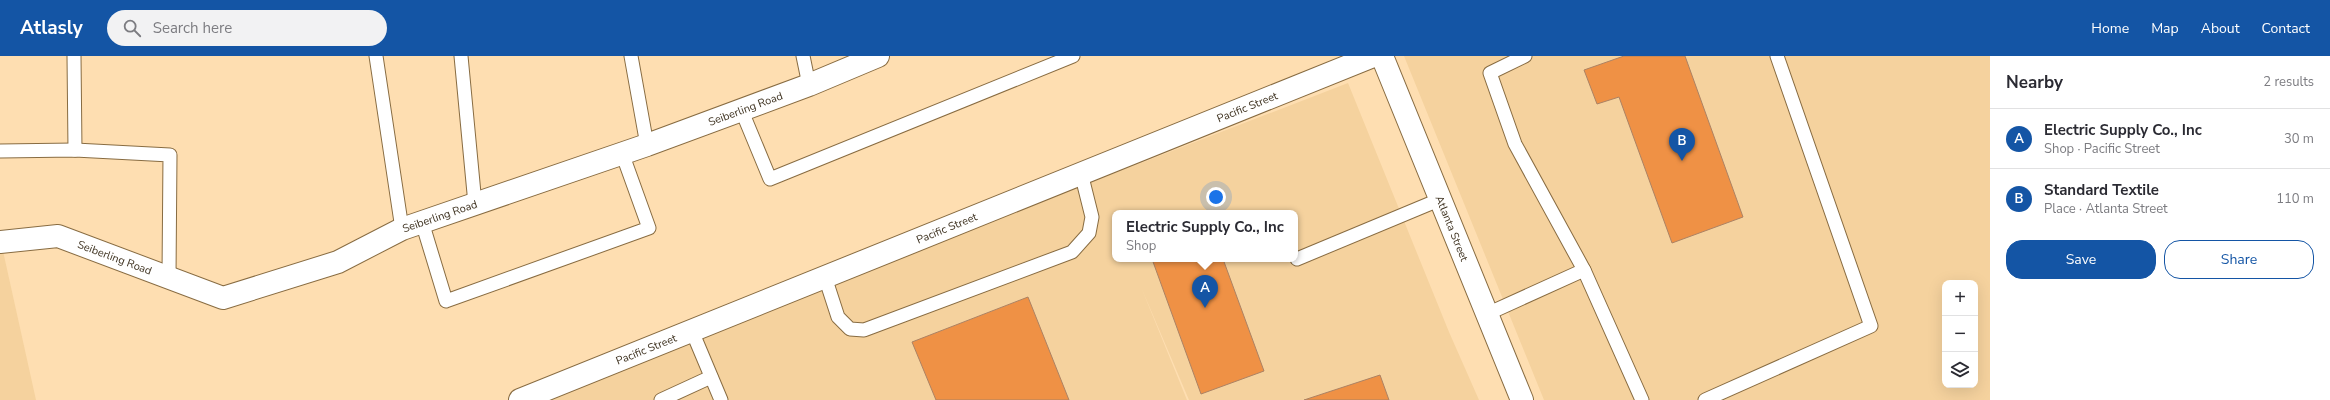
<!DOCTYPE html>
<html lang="en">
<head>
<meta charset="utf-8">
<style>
  body { margin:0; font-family:"Nunito Sans",sans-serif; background:#f2f2f3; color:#2b2b33 }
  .controls { position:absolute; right:12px; bottom:12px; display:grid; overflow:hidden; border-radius:8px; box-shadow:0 4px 16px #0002 }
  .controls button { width:36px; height:36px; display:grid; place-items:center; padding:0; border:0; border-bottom:1px solid #e1e1e2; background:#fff; color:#2b2b33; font:20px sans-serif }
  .you { position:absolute; left:1216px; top:141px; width:14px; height:14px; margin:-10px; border:3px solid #fff; border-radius:50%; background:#1a73e8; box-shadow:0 0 0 6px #1a73e833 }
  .badge { display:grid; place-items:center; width:26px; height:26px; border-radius:50%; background:#1455a5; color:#fff; font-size:13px; font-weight:700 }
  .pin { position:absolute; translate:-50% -33px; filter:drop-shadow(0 1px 2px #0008) }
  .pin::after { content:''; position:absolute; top:21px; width:14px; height:12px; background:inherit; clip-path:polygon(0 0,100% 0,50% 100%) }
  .popup { position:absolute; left:1112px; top:154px; width:186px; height:52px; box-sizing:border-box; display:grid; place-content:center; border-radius:8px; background:#fff; filter:drop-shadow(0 1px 3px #0005); font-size:13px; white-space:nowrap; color:#7c7c81 }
  .popup b { font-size:15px; color:#2b2b33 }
  .popup::after { content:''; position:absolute; left:50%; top:100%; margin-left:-8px; border:8px solid transparent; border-top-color:#fff }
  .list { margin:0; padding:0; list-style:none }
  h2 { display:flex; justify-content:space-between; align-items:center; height:52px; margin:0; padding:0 16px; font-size:17px }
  h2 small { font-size:13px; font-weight:400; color:#7c7c81 }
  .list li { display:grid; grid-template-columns:26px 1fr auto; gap:12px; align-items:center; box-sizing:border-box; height:60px; padding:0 16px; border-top:1px solid #e1e1e2 }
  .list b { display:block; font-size:15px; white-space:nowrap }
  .list p { margin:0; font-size:13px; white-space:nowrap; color:#7c7c81 }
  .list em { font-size:13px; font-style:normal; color:#7c7c81 }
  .actions { display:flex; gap:8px; padding:12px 16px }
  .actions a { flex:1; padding:9px 0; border:1px solid #1455a5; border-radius:16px; text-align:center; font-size:14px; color:#1455a5 }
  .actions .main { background:#1455a5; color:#fff }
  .icon { flex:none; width:22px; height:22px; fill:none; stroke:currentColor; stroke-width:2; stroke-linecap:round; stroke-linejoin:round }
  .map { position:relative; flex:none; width:1990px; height:344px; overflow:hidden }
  header { display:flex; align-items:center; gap:24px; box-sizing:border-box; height:56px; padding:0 20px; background:#1455a5; color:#fff }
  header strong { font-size:19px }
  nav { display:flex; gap:22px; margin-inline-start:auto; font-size:14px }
  .search { width:280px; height:36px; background:#f2f2f3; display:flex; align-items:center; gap:10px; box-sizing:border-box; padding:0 14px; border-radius:22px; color:#7c7c81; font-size:15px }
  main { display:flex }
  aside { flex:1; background:#fff }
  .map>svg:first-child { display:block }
</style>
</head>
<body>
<header>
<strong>Atlasly</strong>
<div class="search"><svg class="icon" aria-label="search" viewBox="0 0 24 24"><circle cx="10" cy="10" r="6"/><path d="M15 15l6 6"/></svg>Search here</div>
<nav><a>Home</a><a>Map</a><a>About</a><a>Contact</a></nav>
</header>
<main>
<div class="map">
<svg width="1990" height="344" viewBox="0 0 1990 344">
  <rect width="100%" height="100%" fill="#fedeb1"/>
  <g fill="#f5d29e" fill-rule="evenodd">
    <path d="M1404,0h586v344h-446zM1945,227h30v102h-30z"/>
    <path d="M1348,27l101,249 30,68h-290l-48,-113 46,113h-667l189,-77 388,-143zM1115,157h180v46h-180z"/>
    <path d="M0,186h1l35,158h-36z"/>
  </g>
  <g fill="#ef9145" stroke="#ac8263">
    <path d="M1624,0h61l58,161 -71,26 -53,-146 -22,7 -13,-34z"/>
    <path d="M1152,203h71l41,112 -63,23z"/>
    <path d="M1028,241l41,103h-133l-24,-58z"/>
    <path d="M1380,319l9,25h-85z"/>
  </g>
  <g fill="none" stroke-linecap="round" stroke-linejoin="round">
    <g stroke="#886c42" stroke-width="15">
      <g id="service">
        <path d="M74,0l1,94"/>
        <path d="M376,0l26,173"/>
        <path d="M461,0l14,148"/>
        <path d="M631,0l16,89"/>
        <path d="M803,0l6,29"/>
        <path d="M1525,0l-35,17 25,71 69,126"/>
        <path d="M741,53l29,70 303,-123"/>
        <path d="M0,95l75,-1 95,5 -1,121"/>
        <path d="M422,166l24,79 203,-73 -27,-75"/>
        <path d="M1297,203l144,-60"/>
        <path d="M825,221l13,40 12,12 14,1 208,-78 17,-19 3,-16 -11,-44"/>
        <path d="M1487,258l97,-44 58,130"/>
        <path d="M692,275l29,69"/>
        <path d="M661,344l50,-23"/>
        <path d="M1705,344l166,-74 -94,-270"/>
      </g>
    </g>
    <g stroke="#886c42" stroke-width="24">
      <g id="minor">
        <path id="s1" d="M1382,0l140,344"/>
        <path id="s2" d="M0,186l58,-6 165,62 115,-36 64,-33 245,-84 162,-60 69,-29"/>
        <path id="s3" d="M520,344l853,-344"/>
      </g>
    </g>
    <use href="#service" stroke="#fff" stroke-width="13"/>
    <use href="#minor" stroke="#fff" stroke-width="22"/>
  </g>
  <g text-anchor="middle" stroke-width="3.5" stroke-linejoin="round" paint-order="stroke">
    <g font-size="11" fill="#3e3220" stroke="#fcefdd">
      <text dy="4" stroke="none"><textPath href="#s3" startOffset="784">Pacific Street</textPath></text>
      <text dy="4" stroke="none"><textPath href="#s2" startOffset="791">Seiberling Road</textPath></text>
      <text dy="4" stroke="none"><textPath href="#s2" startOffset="467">Seiberling Road</textPath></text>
      <text dy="4" stroke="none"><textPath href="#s3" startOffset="460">Pacific Street</textPath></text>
      <text dy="4" stroke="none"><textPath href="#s1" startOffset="186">Atlanta Street</textPath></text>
      <text dy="4" stroke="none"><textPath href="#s2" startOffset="119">Seiberling Road</textPath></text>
      <text dy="4" stroke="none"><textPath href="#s3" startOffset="136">Pacific Street</textPath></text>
    </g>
  </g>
</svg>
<div class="controls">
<button>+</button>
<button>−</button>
<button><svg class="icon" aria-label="layers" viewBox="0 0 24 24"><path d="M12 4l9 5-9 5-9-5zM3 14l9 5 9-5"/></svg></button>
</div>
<div class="you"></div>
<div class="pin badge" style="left:1205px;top:252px">A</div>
<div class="popup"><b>Electric Supply Co., Inc</b>Shop</div>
<div class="pin badge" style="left:1682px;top:105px">B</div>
</div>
<aside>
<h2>Nearby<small>2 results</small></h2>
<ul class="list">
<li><span class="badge">A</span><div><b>Electric Supply Co., Inc</b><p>Shop · Pacific Street</p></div><em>30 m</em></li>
<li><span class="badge">B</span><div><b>Standard Textile</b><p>Place · Atlanta Street</p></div><em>110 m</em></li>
</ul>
<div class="actions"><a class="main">Save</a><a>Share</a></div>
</aside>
</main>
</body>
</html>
